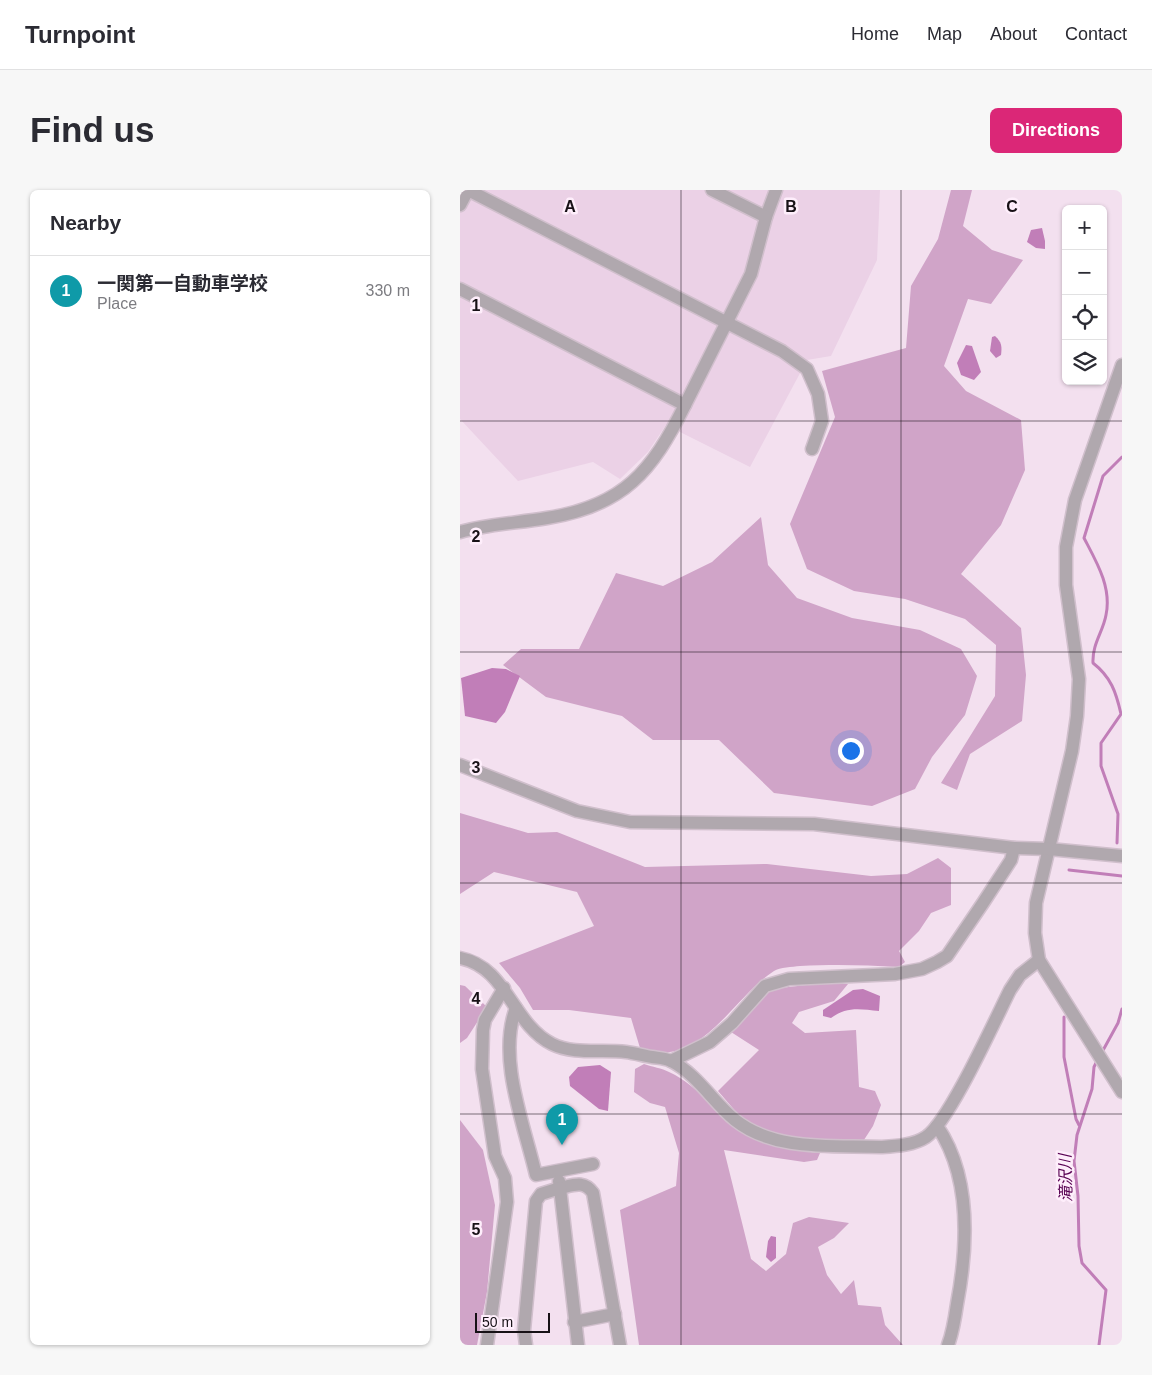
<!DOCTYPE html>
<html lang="en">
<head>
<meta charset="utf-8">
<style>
  body { margin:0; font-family:Arial,"Noto Sans JP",sans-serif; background:#f7f7f7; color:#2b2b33 }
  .controls { position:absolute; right:15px; top:15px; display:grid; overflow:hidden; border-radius:8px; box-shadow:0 1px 4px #0004 }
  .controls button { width:45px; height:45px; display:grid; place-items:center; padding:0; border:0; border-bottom:1px solid #e1e1e2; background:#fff; color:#2b2b33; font:25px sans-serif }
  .scale { position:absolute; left:15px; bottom:12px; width:75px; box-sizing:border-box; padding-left:5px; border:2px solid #171116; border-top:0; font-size:14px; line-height:18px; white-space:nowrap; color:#171116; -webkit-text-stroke:4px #feeefb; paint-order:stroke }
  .you { position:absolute; left:390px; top:560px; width:18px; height:18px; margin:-12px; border:4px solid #fff; border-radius:50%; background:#1a73e8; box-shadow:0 0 0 8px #1a73e833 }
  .badge { display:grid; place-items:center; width:32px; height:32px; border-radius:50%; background:#db2777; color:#fff; font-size:16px; font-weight:700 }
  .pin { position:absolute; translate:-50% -41px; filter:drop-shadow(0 1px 2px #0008) }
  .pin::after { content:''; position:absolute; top:26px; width:18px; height:15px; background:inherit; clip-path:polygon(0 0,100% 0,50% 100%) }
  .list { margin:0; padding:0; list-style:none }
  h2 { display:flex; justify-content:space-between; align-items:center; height:65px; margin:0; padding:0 20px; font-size:21px }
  h2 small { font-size:16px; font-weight:400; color:#7c7c81 }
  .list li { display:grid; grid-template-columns:32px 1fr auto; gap:15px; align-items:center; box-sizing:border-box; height:70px; padding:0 20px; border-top:1px solid #e1e1e2 }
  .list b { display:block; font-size:19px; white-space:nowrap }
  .list p { margin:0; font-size:16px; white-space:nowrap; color:#7c7c81 }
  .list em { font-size:16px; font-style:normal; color:#7c7c81 }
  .icon { flex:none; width:28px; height:28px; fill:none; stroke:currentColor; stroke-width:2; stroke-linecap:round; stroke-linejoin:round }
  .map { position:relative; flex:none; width:662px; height:1155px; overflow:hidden; border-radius:8px }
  header { display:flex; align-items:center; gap:30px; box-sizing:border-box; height:70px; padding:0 25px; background:#fff; border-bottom:1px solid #e1e1e2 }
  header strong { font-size:24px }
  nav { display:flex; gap:28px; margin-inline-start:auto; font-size:18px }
  .intro { display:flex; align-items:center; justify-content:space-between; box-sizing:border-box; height:120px; padding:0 30px }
  h1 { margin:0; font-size:35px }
  .button { padding:12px 22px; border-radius:8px; background:#db2777; color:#fff; font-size:18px; font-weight:700 }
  main { display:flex; gap:30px; padding:0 30px }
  aside { flex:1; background:#fff; border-radius:8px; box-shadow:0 1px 4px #0004 }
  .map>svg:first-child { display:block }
</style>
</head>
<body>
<header>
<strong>Turnpoint</strong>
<nav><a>Home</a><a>Map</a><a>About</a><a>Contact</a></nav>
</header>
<div class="intro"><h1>Find us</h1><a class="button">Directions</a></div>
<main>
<aside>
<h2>Nearby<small></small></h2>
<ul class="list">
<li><span class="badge" style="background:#0f9aa8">1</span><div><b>一関第一自動車学校</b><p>Place</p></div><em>330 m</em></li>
</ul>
</aside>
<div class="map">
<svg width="662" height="1155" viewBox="0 0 662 1155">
  <rect width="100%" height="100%" fill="#f3e0ef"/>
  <path fill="#ebd1e6" d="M0,0h420l-3,70 -46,96 -24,4 -57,107 -84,-42 -18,27 -28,27 -27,-17 -75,19 -58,-62z"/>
  <g fill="#d0a4c8">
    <path d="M491,0h21l-9,36 29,24 31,10 -32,44 -23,-5 -24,67 22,25 55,29 4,50 -24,55 -40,49 60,54 5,47 -4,46 -52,33 -13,36 -16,-7 54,-87 1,-51 -31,-26 -60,-20 -51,-8 -47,-22 -17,-45 45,-107 -13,-46 84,-23 5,-62 27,-47z"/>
    <path d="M301,327l7,48 29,33 55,20 68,12 41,19 16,27 -12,39 -33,42 -17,32 -43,17 -98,-13 -55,-53h-66l-31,-24 -76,-19 -43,-32 18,-16h58l37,-76 47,13 49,-24z"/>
    <path d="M0,623l68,20 29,-1 88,35 122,-3 104,12 36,-2 31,-16 13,10v37l-20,8 -12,18 -20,20 6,11 -6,5c-35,-2 -64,-3 -99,-1 -8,1 -20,1 -26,5 -42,27 -74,100 -134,77l-9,-30 -62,-8h-36l-13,-22 -21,-25 95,-37 -17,-34 -83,-20 -34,22z"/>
    <path d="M355,794h33l-14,17 -35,11 -7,11 13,10 51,-3 3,57 16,4 6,14 -8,21 -11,17 -53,-4 -48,-7 -24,-19 -19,-22 41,-41 -28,-18 27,-33 13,-10z"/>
    <path d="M0,795l5,1 22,21 -20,31 -7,5z"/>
    <path d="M184,874c8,3 18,4 25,8 31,14 49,45 78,62 23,14 47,16 73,19l-3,7 -13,2 -80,-12 27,109 15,12 20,-17 7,-31 16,-6 40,6 -15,15 -16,9 9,28 14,19 13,-14 4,25 23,2 4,18 18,20h-264l-19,-135 56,-24 3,-33 -14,-46 -15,-4 -16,-11 1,-23z"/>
    <path d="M0,930l23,30 12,55 -8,87 -10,53h-17z"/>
  </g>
  <g fill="#c17eb8">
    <path d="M582,38l3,13v8l-9,-1 -9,-6 4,-12z"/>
    <path d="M535,146c7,6 7,11 6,19l-5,3 -6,-7 2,-14z"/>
    <path d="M506,155l6,1 9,26 -7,8 -13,-5 -4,-12z"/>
    <path d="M32,478l14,1 14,7 -15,36 -9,11 -31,-7 -4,-38z"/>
    <path d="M403,799l17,7 -1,15c-19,-2 -32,-5 -48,7l-8,-2v-6l30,-20z"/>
    <path d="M140,875l11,7 -3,39 -9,-2 -29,-23 -1,-9 9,-10z"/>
    <path d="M311,1046l5,1v21l-5,4 -5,-5 2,-16z"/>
  </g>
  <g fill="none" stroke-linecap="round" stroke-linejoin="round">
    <g stroke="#c17eb8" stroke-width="3">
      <path d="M657,653l1,-29 -17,-48v-23l20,-29c-5,-22 -10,-37 -28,-51 -1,-19 10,-31 13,-48 6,-28 -10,-54 -22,-77l19,-62 19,-19"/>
      <path d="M609,680l53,6"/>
      <path d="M604,827v40l12,62 3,6"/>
      <path d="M641,864l17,-31 4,-14"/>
      <path d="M638,869l-4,8 -2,22 -15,46 -3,26 4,35 1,50 3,17 24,27 -7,55"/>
    </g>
    <g stroke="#d0bfcc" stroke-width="15">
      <g id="minor">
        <path d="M0,15l8,-15 314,161 25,18 11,25 4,27 -10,28"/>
        <path d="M306,27l10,-27"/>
        <path d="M0,99l225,116 66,-131 15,-57 -54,-27"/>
        <path d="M662,175l-47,135 -9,47v38l13,94 -2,37 -5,35 -36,152 -1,30 4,27 83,132"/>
        <path d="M0,342c28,-8 58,-9 87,-14 77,-12 105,-47 138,-113"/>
        <path d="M0,575l117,46 53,11 184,2 200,24 35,1 73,7"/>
        <path d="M0,768c47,9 52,66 92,86 22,11 50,5 74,8 9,1 18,4 26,5 6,1 13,1 19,4 26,13 42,41 64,59 40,32 99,25 146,27 15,-1 33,-2 45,-10 23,-15 69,-117 84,-147l10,-15 19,-15"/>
        <path d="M56,818c-19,50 8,116 20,167l57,-11"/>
        <path d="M211,871l39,-19 22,-19 33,-37 24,-7 106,-5 27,-5 15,-7 10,-6 36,-53 28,-43 3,-12"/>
        <path d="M477,936c35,51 31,120 20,178 -2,14 -4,28 -9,41"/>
        <path d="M99,991l1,7c14,-3 24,-8 33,5l27,152"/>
        <path d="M114,1132l41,-8"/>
        <path d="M27,1155l20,-143 -2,-24 -10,-22 -13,-87 1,-39 2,-10 19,-32"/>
        <path d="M66,1155l-2,-15 12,-129 5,-7 19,-6 18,157"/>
      </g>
    </g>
    <use href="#minor" stroke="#b0a8ae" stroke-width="12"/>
  </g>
  <path fill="none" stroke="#171116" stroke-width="1" stroke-opacity="0.55" d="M221,0v1155M441,0v1155M0,231h662M0,462h662M0,693h662M0,924h662"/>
  <g text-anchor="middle" stroke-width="5" stroke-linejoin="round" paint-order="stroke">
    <g font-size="16" font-style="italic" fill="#570051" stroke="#feeefb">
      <text transform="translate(605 988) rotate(-91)" y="6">滝沢川</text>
    </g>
  </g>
  <g font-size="16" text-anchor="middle" font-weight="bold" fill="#171116" stroke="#feeefb" stroke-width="5" stroke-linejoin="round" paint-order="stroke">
    <text x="110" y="22">A</text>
    <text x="331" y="22">B</text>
    <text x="552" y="22">C</text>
    <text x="16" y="121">1</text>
    <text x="16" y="352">2</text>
    <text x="16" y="583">3</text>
    <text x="16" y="814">4</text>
    <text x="16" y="1045">5</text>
  </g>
</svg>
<div class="controls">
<button>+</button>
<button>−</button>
<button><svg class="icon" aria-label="locate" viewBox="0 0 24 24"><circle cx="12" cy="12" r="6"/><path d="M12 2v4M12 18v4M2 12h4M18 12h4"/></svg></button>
<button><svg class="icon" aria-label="layers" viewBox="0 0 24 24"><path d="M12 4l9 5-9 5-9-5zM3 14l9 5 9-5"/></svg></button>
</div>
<div class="scale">50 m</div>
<div class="you"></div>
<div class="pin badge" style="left:102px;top:955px;background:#0f9aa8">1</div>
</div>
</main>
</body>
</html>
